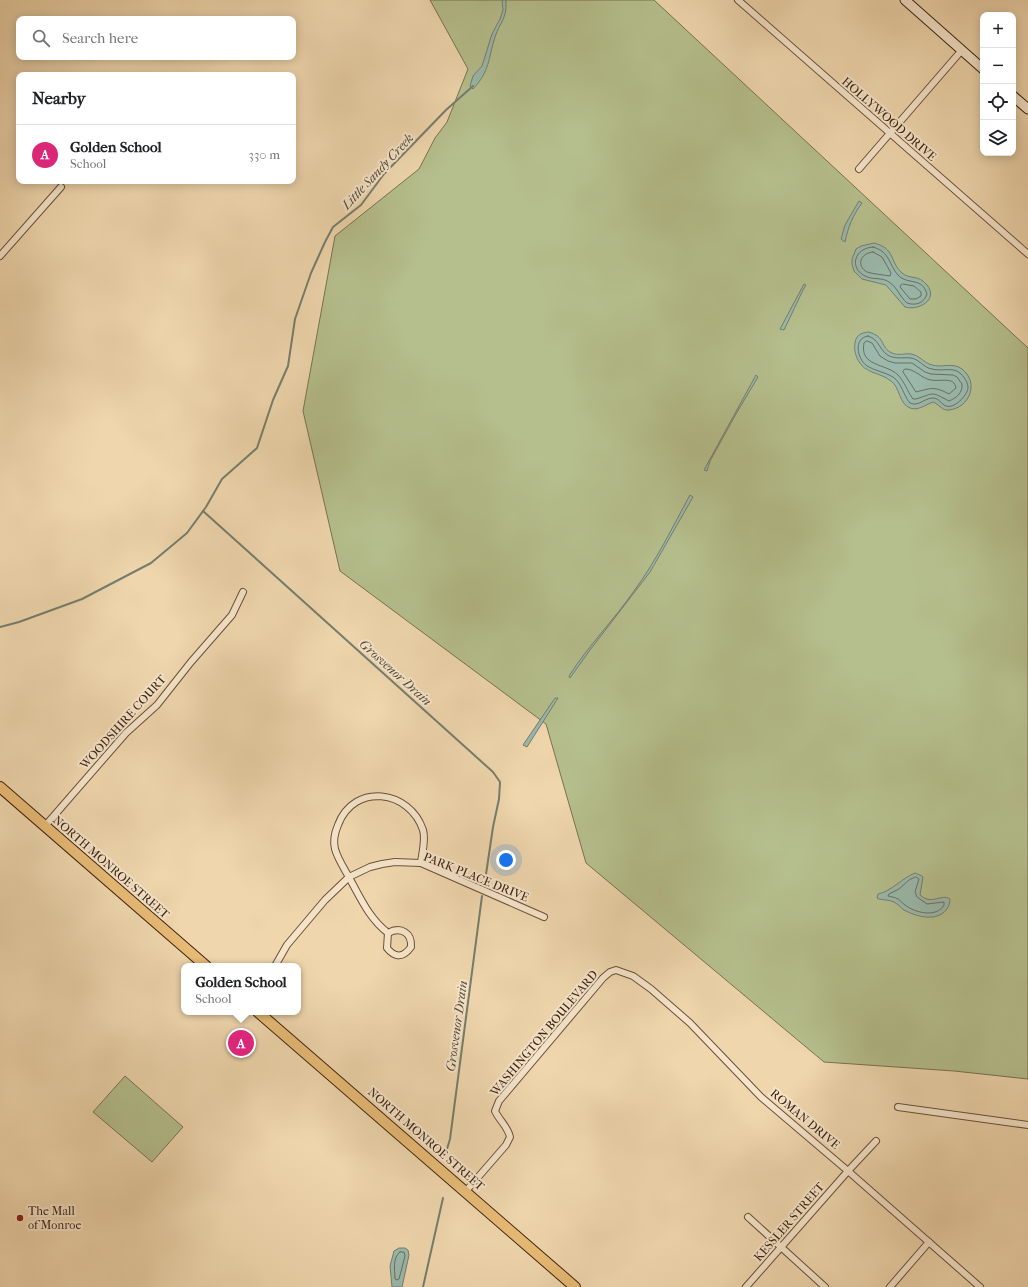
<!DOCTYPE html>
<html lang="en">
<head>
<meta charset="utf-8">
<style>
  body { margin:0; font-family:"IM FELL French Canon",serif; background:#f2f2f2; color:#202124 }
  .controls { position:absolute; right:12px; top:12px; display:grid; overflow:hidden; border-radius:8px; box-shadow:0 2px 10px #0003 }
  .controls button { width:36px; height:36px; display:grid; place-items:center; padding:0; border:0; border-bottom:1px solid #e0e0e0; background:#fff; color:#202124; font:20px sans-serif }
  .you { position:absolute; left:506px; top:860px; width:14px; height:14px; margin:-10px; border:3px solid #fff; border-radius:50%; background:#1a73e8; box-shadow:0 0 0 6px #1a73e833 }
  .badge { display:grid; place-items:center; width:26px; height:26px; border-radius:50%; background:#db2777; color:#fff; font-size:13px; font-weight:700 }
  .pin { position:absolute; translate:-50% -50%; border:2px solid #fff; box-shadow:0 1px 4px #0006 }
  .popup { position:absolute; left:181px; top:963px; width:120px; height:52px; box-sizing:border-box; display:grid; place-content:center; border-radius:8px; background:#fff; filter:drop-shadow(0 1px 3px #0005); font-size:13px; white-space:nowrap; color:#757577 }
  .popup b { font-size:15px; color:#202124 }
  .popup::after { content:''; position:absolute; left:50%; top:100%; margin-left:-8px; border:8px solid transparent; border-top-color:#fff }
  .list { margin:0; padding:0; list-style:none }
  h2 { display:flex; justify-content:space-between; align-items:center; height:52px; margin:0; padding:0 16px; font-size:17px }
  h2 small { font-size:13px; font-weight:400; color:#757577 }
  .list li { display:grid; grid-template-columns:26px 1fr auto; gap:12px; align-items:center; box-sizing:border-box; height:60px; padding:0 16px; border-top:1px solid #e0e0e0 }
  .list b { display:block; font-size:15px; white-space:nowrap }
  .list p { margin:0; font-size:13px; white-space:nowrap; color:#757577 }
  .list em { font-size:13px; font-style:normal; color:#757577 }
  .icon { flex:none; width:22px; height:22px; fill:none; stroke:currentColor; stroke-width:2; stroke-linecap:round; stroke-linejoin:round }
  .map { position:relative; flex:none; width:1028px; height:1287px; overflow:hidden }
  .search { position:absolute; background:#fff; box-shadow:0 2px 10px #0003; left:16px; top:16px; width:280px; height:44px; display:flex; align-items:center; gap:10px; box-sizing:border-box; padding:0 14px; border-radius:8px; color:#757577; font-size:15px }
  .panel { position:absolute; background:#fff; box-shadow:0 2px 10px #0003; left:16px; top:72px; width:280px; height:112px; border-radius:8px }
  .map>svg:first-child { display:block }
</style>
</head>
<body>
<div class="map">
<svg width="1028" height="1287" viewBox="0 0 1028 1287">
  <rect width="100%" height="100%" fill="#efd6ad"/>
  <filter id="stains"><feTurbulence type="fractalNoise" baseFrequency=".005" numOctaves="4"/><feColorMatrix values="0 0 0 0 .2 0 0 0 0 .09 0 0 0 0 .02 0 0 0 .5 -.17"/></filter>
  <radialGradient id="worn" r=".72"><stop offset=".6" stop-color="#630" stop-opacity="0"/><stop offset="1" stop-color="#630" stop-opacity=".3"/></radialGradient>
  <g fill="#b5bf8d" stroke="#797250">
    <path d="M430,0h224l374,348v731l-74,-8 -130,-9 -238,-199 -40,-139 -206,-153 -37,-160 32,-175 84,-67 16,-31 12,-16 21,-53z"/>
    <path d="M125,1076l58,51 -31,35 -59,-50z"/>
  </g>
  <g fill="#9ab9ac" stroke="#757e6e">
    <path d="M502,0h4v1c1,18 -6,21 -11,36 -7,22 -5,34 -22,52l-3,-3 3,-10 9,-10 10,-32 8,-15 3,-9z"/>
    <path d="M859,201l3,2c-9,12 -14,24 -17,39l-4,-3 4,-14z"/>
    <path d="M874,243c22,6 15,18 28,30 8,7 16,1 25,12 12,15 -9,26 -22,22l-19,-22 -24,-6 -8,-8 -2,-7v-5l4,-10 5,-3z"/>
    <path d="M804,284l2,1 -3,5 -19,40 -4,-1z"/>
    <path d="M868,332c18,4 12,16 24,21 6,3 13,0 19,1 8,1 13,9 21,11 10,3 21,-3 30,4 18,14 7,39 -13,41 -7,1 -10,-6 -16,-8 -8,3 -15,9 -23,6 -11,-4 -10,-21 -19,-27 -11,-9 -26,-7 -33,-21 -3,-6 -4,-11 -3,-17 1,-8 6,-10 13,-11z"/>
    <path d="M756,375l2,2 -22,37 -26,47 -3,10 -3,-1z"/>
    <path d="M690,495l3,2 -43,75 -60,78 -20,28 -1,-2c19,-30 45,-56 65,-85 22,-30 38,-63 56,-96z"/>
    <path d="M555,698h3l-31,49 -4,-2z"/>
    <path d="M915,873l7,3 1,1 -3,18c13,11 21,-2 30,4 0,5 -2,10 -7,14 -10,8 -28,3 -39,-3 -3,-2 -6,-6 -10,-8 -4,-2 -10,-2 -15,-3l-2,-1 1,-4c14,-3 24,-16 37,-21z"/>
    <path d="M399,1248h6l3,2 1,5 -7,32h-10l-2,-21 4,-15z"/>
  </g>
  <g fill="none" stroke-linecap="round" stroke-linejoin="round">
    <g stroke="#6c6f5f" stroke-width="1">
      <path d="M873,247c18,5 15,18 26,29 10,9 23,1 28,18 -3,9 -11,12 -20,9 -7,-6 -10,-16 -18,-21 -7,-5 -17,-2 -24,-6 -16,-8 -11,-28 8,-29z"/>
      <path d="M873,252l9,5 9,16 -1,3c-6,-1 -17,-2 -23,-4 -11,-6 -7,-19 6,-20z"/>
      <path d="M903,284l11,2 7,6v4l-5,3h-6l-10,-12 1,-2z"/>
      <path d="M868,336c12,3 12,18 24,21 7,2 13,0 19,1 8,1 13,10 21,11 10,3 21,-3 29,5 4,4 7,9 7,14 -1,8 -14,21 -22,18 -5,-2 -7,-8 -13,-8 -9,0 -14,9 -23,5 -7,-8 -8,-20 -17,-26 -8,-5 -18,-6 -26,-11 -10,-7 -14,-28 1,-30z"/>
      <path d="M867,341l5,2 8,13 8,5 7,2h17l13,9 6,2 22,1 4,2 5,7c1,9 -6,14 -13,17 -19,-10 -14,-8 -33,-2h-3c-6,-8 -8,-17 -15,-24 -12,-12 -39,-8 -34,-32z"/>
      <path d="M905,369c9,-1 17,10 26,11 10,2 23,-4 25,8l-7,6c-15,-8 -17,-6 -33,-2l-13,-20z"/>
      <path d="M916,877l3,2 -4,13 2,5 10,7 17,-2v3c-7,13 -29,8 -39,0 -3,-2 -5,-5 -7,-6 -3,-2 -7,-2 -10,-3l1,-2 10,-5 10,-9z"/>
      <path d="M400,1252h4l1,4 -6,23 -2,1 -2,-1c0,-9 -3,-21 5,-27z"/>
    </g>
    <g stroke="#757e6e" stroke-width="2">
      <path d="M203,511l290,261 7,10 -1,17 -6,28 -8,54"/>
      <path d="M0,627l19,-5 63,-23 69,-36 36,-30 19,-26 16,-28 35,-31 16,-48 15,-34 7,-47 16,-46 14,-31 8,-15 28,-22 23,-31 62,-64 27,-24"/>
      <path d="M444,1159l6,-20 32,-243"/>
      <path d="M423,1287l20,-89"/>
    </g>
    <g stroke="#6a5139" stroke-width="8">
      <g id="street">
        <path d="M738,0l290,254"/>
        <path d="M859,169l103,-119"/>
        <path d="M0,256l61,-69"/>
        <path d="M45,826l81,-93 31,-28 34,-43 41,-47 11,-23"/>
        <path d="M388,933c13,-7 24,0 23,14 -8,11 -16,11 -24,1l1,-15c-18,-14 -26,-32 -37,-52 -5,-10 -13,-21 -16,-32 -2,-8 0,-17 3,-24 16,-43 72,-35 85,5 3,10 -1,23 -2,33"/>
        <path d="M275,966l12,-21 38,-45 24,-23 21,-10 12,-3 13,-2 26,1 123,54"/>
        <path d="M898,1107l130,18"/>
        <path d="M466,1191l40,-46 4,-8c-2,-10 -11,-17 -15,-26l4,-10 104,-123 7,-6 6,-2 17,6 18,13 39,34 71,74 87,74 132,116"/>
        <path d="M748,1217l77,70"/>
        <path d="M746,1287l102,-116 28,-30"/>
        <path d="M890,1287l39,-45"/>
      </g>
    </g>
    <g stroke="#3d2512" stroke-width="11">
      <g id="secondary">
        <path d="M905,0l78,69"/>
        <path d="M1013,96l15,13"/>
      </g>
    </g>
    <g stroke="#3d2512" stroke-width="12">
      <g id="primary">
        <path d="M0,787l206,179"/>
        <path d="M258,1012l317,275"/>
      </g>
    </g>
    <use href="#street" stroke="#f5e4ca" stroke-width="6"/>
    <use href="#secondary" stroke="#f5e4ca" stroke-width="9"/>
    <use href="#primary" stroke="#e8bb76" stroke-width="10"/>
  </g>
  <circle fill="#8f2418" stroke="#f5e4ca" stroke-width="1.5" cx="20" cy="1218" r="4"/>
  <g text-anchor="middle" stroke-width="4" stroke-linejoin="round" paint-order="stroke">
    <g font-size="12" fill="#3d2512" stroke="#f5e4ca">
      <text transform="translate(889 119) rotate(41)" y="4">HOLLYWOOD DRIVE</text>
      <text transform="translate(123 722) rotate(-48)" y="4">WOODSHIRE COURT</text>
      <text transform="translate(111 867) rotate(41)" y="4">NORTH MONROE STREET</text>
      <text transform="translate(476 877) rotate(22)" y="4">PARK PLACE DRIVE</text>
      <text transform="translate(544 1033) rotate(-50)" y="4">WASHINGTON BOULEVARD</text>
      <text transform="translate(805 1119) rotate(40)" y="4">ROMAN DRIVE</text>
      <text transform="translate(426 1139) rotate(41)" y="4">NORTH MONROE STREET</text>
      <text transform="translate(789 1222) rotate(-49)" y="4">KESSLER STREET</text>
    </g>
    <g font-size="12" fill="#3d2512" stroke="#f5e4ca" text-anchor="start">
      <text x="28" y="1215">The Mall<tspan x="28" dy="14">of Monroe</tspan></text>
    </g>
    <g font-size="13" font-style="italic" fill="#544a38" stroke="#f5e4ca">
      <text transform="translate(377 171) rotate(-47)" y="5">Little Sandy Creek</text>
      <text transform="translate(396 672) rotate(42)" y="5">Grosvenor Drain</text>
      <text transform="translate(456 1026) rotate(-82)" y="5">Grosvenor Drain</text>
    </g>
  </g>
  <rect width="100%" height="100%" filter="url(#stains)"/>
  <rect width="100%" height="100%" fill="url(#worn)"/>
</svg>
<div class="controls">
<button>+</button>
<button>−</button>
<button><svg class="icon" aria-label="locate" viewBox="0 0 24 24"><circle cx="12" cy="12" r="6"/><path d="M12 2v4M12 18v4M2 12h4M18 12h4"/></svg></button>
<button><svg class="icon" aria-label="layers" viewBox="0 0 24 24"><path d="M12 4l9 5-9 5-9-5zM3 14l9 5 9-5"/></svg></button>
</div>
<div class="you"></div>
<div class="pin badge" style="left:241px;top:1043px">A</div>
<div class="popup"><b>Golden School</b>School</div>
<div class="search"><svg class="icon" aria-label="search" viewBox="0 0 24 24"><circle cx="10" cy="10" r="6"/><path d="M15 15l6 6"/></svg>Search here</div>
<section class="panel">
<h2>Nearby<small></small></h2>
<ul class="list">
<li><span class="badge">A</span><div><b>Golden School</b><p>School</p></div><em>330 m</em></li>
</ul>
</section>
</div>
</body>
</html>
